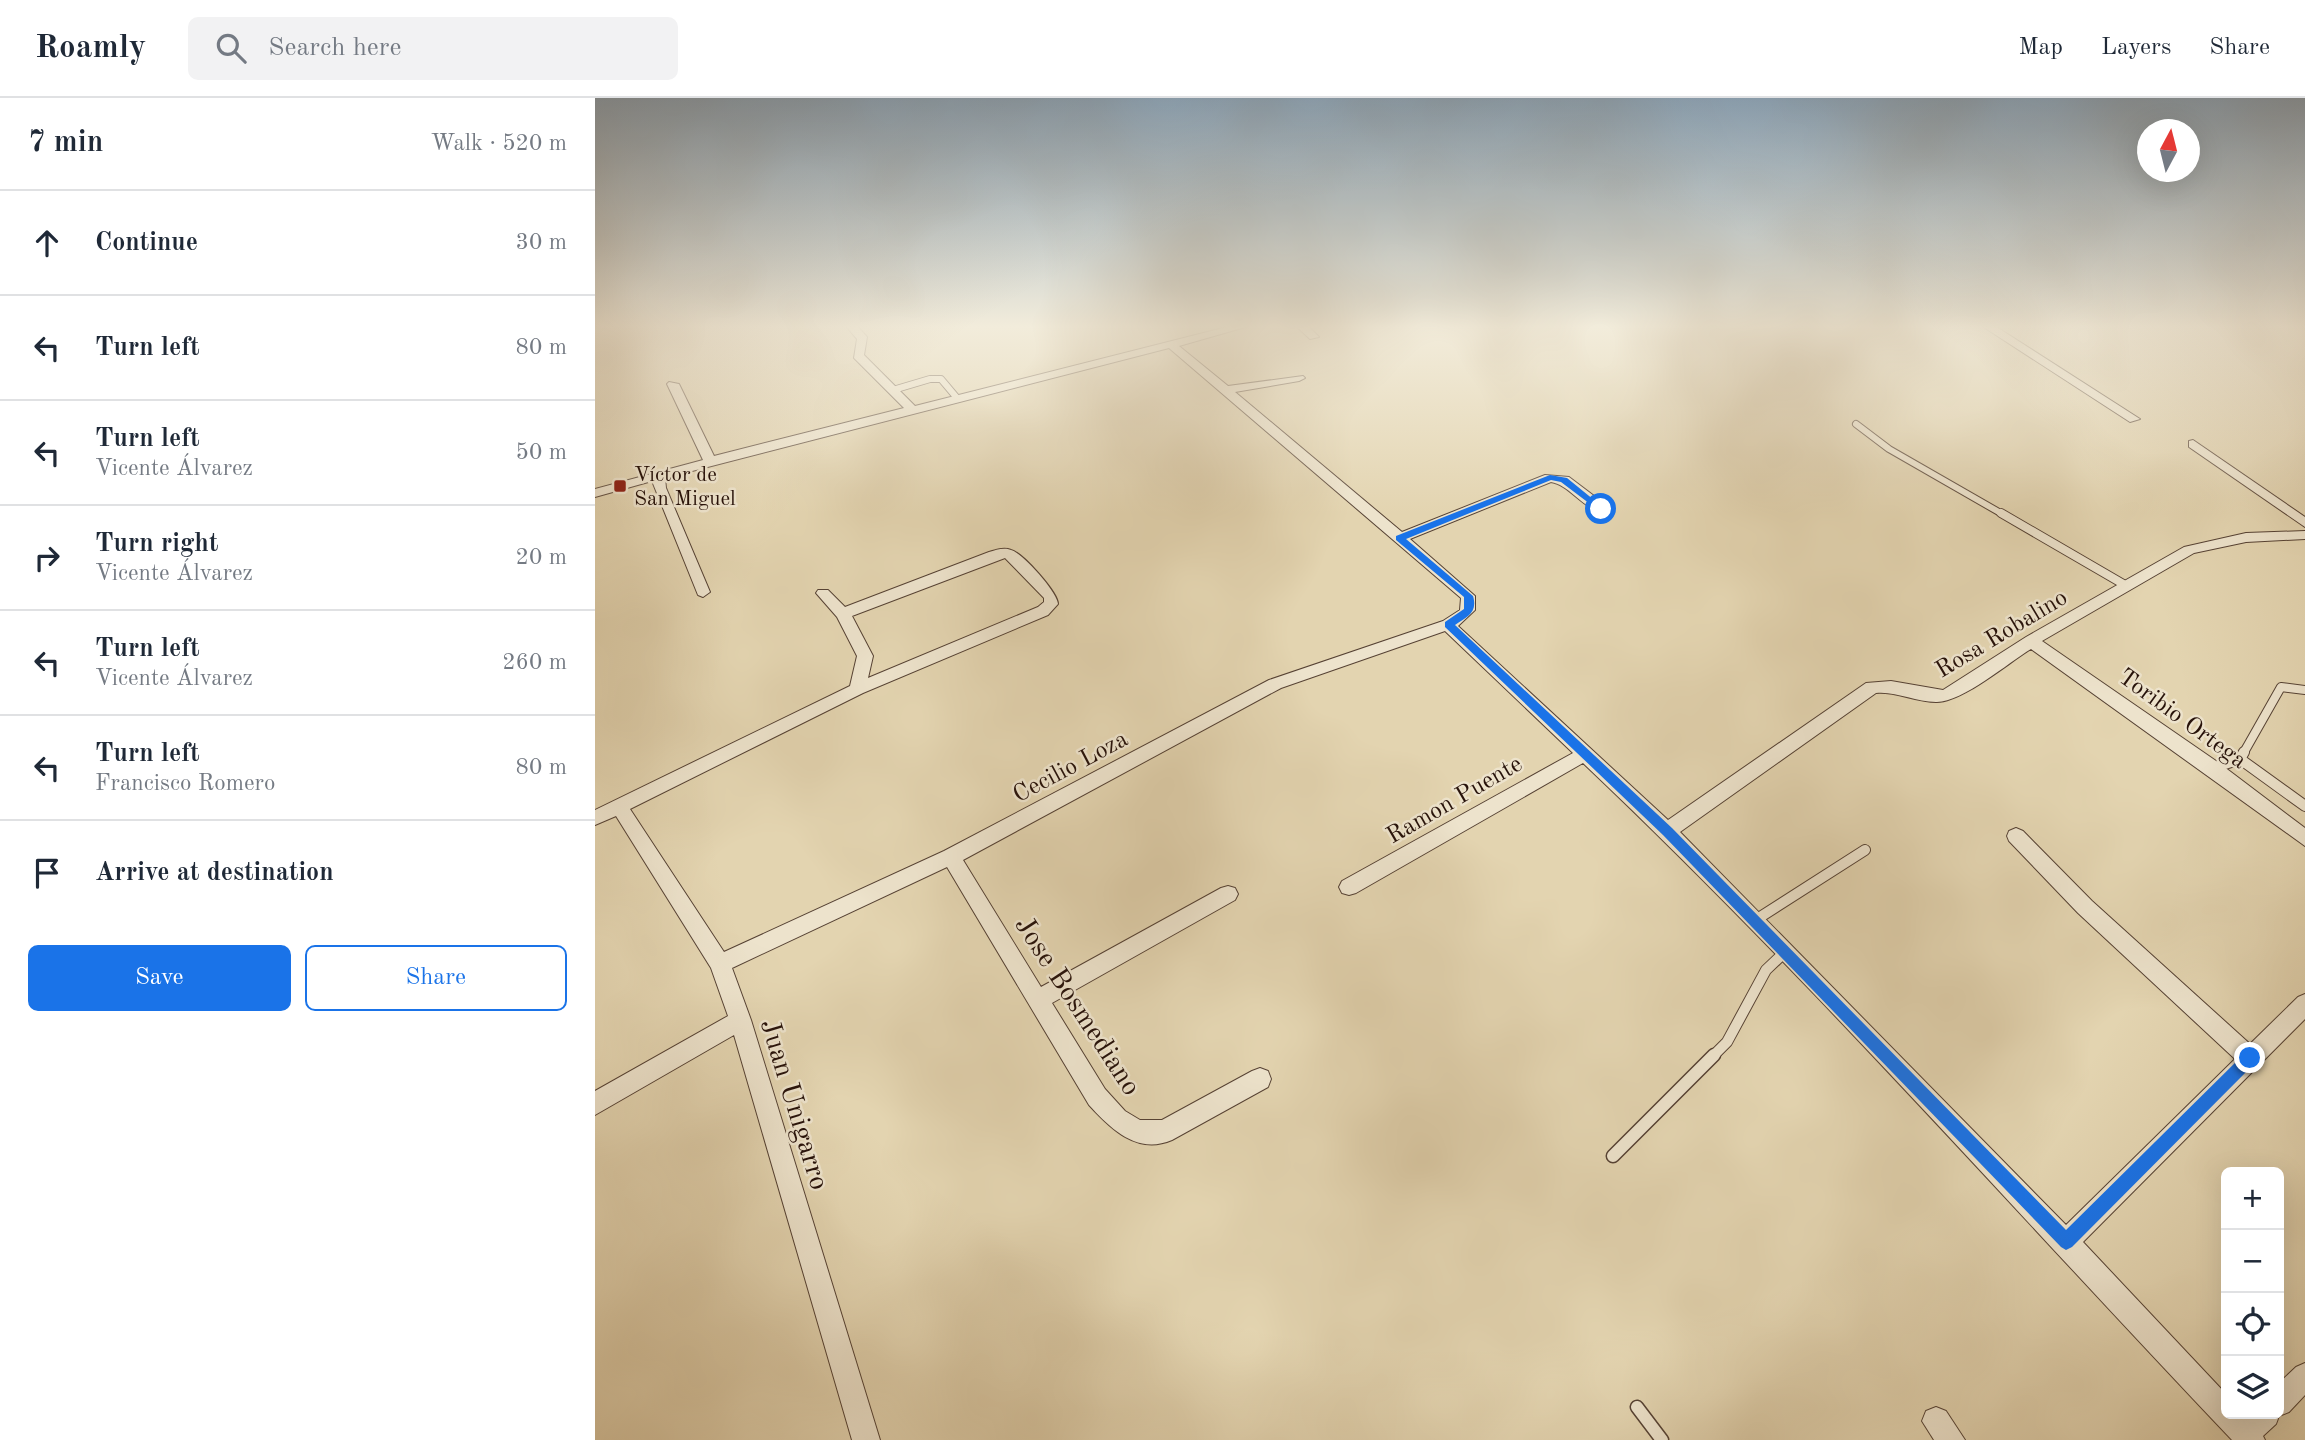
<!DOCTYPE html>
<html lang="en">
<head>
<meta charset="utf-8">
<style>
  body { margin:0; font-family:"Old Standard TT",serif; background:#f2f2f3; color:#1f2937 }
  .controls { position:absolute; right:21px; bottom:21px; display:grid; overflow:hidden; border-radius:10px; box-shadow:0 7px 28px #0002 }
  .controls button { width:63px; height:63px; display:grid; place-items:center; padding:0; border:0; border-bottom:2px solid #e0e1e3; background:#fff; color:#1f2937; font:35px sans-serif }
  .compass { position:absolute; left:1542px; top:21px; width:63px; height:63px; border-radius:50%; background:#fff; box-shadow:0 7px 28px #0002; rotate:7deg }
  .stop { position:absolute; width:21px; height:21px; margin:-16px; border:5px solid #1a73e8; border-radius:50%; background:#fff }
  .stop.end { background:#1a73e8; border-color:#fff; box-shadow:0 2px 7px #0008 }
  .list { margin:0; padding:0; list-style:none }
  h2 { display:flex; justify-content:space-between; align-items:center; height:91px; margin:0; padding:0 28px; font-size:30px }
  h2 small { font-size:23px; font-weight:400; color:#747a83 }
  .list li { display:grid; grid-template-columns:46px 1fr auto; gap:21px; align-items:center; box-sizing:border-box; height:105px; padding:0 28px; border-top:2px solid #e0e1e3 }
  .list b { display:block; font-size:26px; white-space:nowrap }
  .list p { margin:0; font-size:23px; white-space:nowrap; color:#747a83 }
  .list em { font-size:23px; font-style:normal; color:#747a83 }
  .actions { display:flex; gap:14px; padding:21px 28px }
  .actions a { flex:1; padding:16px 0; border:2px solid #1a73e8; border-radius:10px; text-align:center; font-size:24px; color:#1a73e8 }
  .actions .main { background:#1a73e8; color:#fff }
  .icon { flex:none; width:38px; height:38px; fill:none; stroke:currentColor; stroke-width:2; stroke-linecap:round; stroke-linejoin:round }
  .map { position:relative; flex:none; width:1710px; height:1342px; overflow:hidden }
  header { display:flex; align-items:center; gap:42px; box-sizing:border-box; height:98px; padding:0 35px; background:#fff; border-bottom:2px solid #e0e1e3 }
  header strong { font-size:33px }
  nav { display:flex; gap:38px; margin-inline-start:auto; font-size:24px }
  .search { width:490px; height:63px; background:#f2f2f3; display:flex; align-items:center; gap:18px; box-sizing:border-box; padding:0 24px; border-radius:10px; color:#747a83; font-size:26px }
  main { display:flex }
  aside { flex:1; background:#fff }
  .map>svg:first-child { display:block }
</style>
</head>
<body>
<header>
<strong>Roamly</strong>
<div class="search"><svg class="icon" aria-label="search" viewBox="0 0 24 24"><circle cx="10" cy="10" r="6"/><path d="M15 15l6 6"/></svg>Search here</div>
<nav><a>Map</a><a>Layers</a><a>Share</a></nav>
</header>
<main>
<aside>
<h2>7 min<small>Walk · 520 m</small></h2>
<ul class="list">
<li><svg class="icon" aria-label="ahead" viewBox="0 0 24 24"><path d="M12 20V5M6 11l6-6 6 6"/></svg><div><b>Continue</b></div><em>30 m</em></li>
<li><svg class="icon" aria-label="left" viewBox="0 0 24 24"><path d="M17 20v-9H6M10 6l-5 5 5 5"/></svg><div><b>Turn left</b></div><em>80 m</em></li>
<li><svg class="icon" aria-label="left" viewBox="0 0 24 24"><path d="M17 20v-9H6M10 6l-5 5 5 5"/></svg><div><b>Turn left</b><p>Vicente Álvarez</p></div><em>50 m</em></li>
<li><svg class="icon" aria-label="right" viewBox="0 0 24 24"><path d="M7 20v-9h11M14 6l5 5-5 5"/></svg><div><b>Turn right</b><p>Vicente Álvarez</p></div><em>20 m</em></li>
<li><svg class="icon" aria-label="left" viewBox="0 0 24 24"><path d="M17 20v-9H6M10 6l-5 5 5 5"/></svg><div><b>Turn left</b><p>Vicente Álvarez</p></div><em>260 m</em></li>
<li><svg class="icon" aria-label="left" viewBox="0 0 24 24"><path d="M17 20v-9H6M10 6l-5 5 5 5"/></svg><div><b>Turn left</b><p>Francisco Romero</p></div><em>80 m</em></li>
<li><svg class="icon" aria-label="arrive" viewBox="0 0 24 24"><path d="M6 21V4h12l-3 4 3 4H6"/></svg><div><b>Arrive at destination</b></div></li>
</ul>
<div class="actions"><a class="main">Save</a><a>Share</a></div>
</aside>
<div class="map">
<svg width="1710" height="1342" viewBox="0 0 1710 1342">
  <rect width="100%" height="100%" fill="#e3d4b0"/>
  <filter id="stains"><feTurbulence type="fractalNoise" baseFrequency=".00286" numOctaves="4"/><feColorMatrix values="0 0 0 0 .2 0 0 0 0 .09 0 0 0 0 .02 0 0 0 .5 -.17"/></filter>
  <radialGradient id="worn" r=".72"><stop offset=".6" stop-color="#630" stop-opacity="0"/><stop offset="1" stop-color="#630" stop-opacity=".3"/></radialGradient>
  <g fill="none" stroke-linecap="round" stroke-linejoin="round">
    <g stroke="#564234" stroke-width="8">
      <g id="service-far3">
        <path d="M298,292l37,-11h11l16,19"/>
        <path d="M1261,326l33,25 115,66"/>
      </g>
    </g>
    <g stroke="#564234" stroke-width="10">
      <g id="service-far2">
        <path d="M1406,415l124,72"/>
        <path d="M1648,656l38,-67 24,3"/>
      </g>
    </g>
    <g stroke="#564234" stroke-width="12">
      <g id="service-far1">
        <path d="M1645,661l4,-7"/>
        <path d="M1618,670l27,-9 65,47"/>
        <path d="M1159,823l111,-71"/>
        <path d="M1117,959l15,-15 39,-72 19,-18"/>
      </g>
    </g>
    <g stroke="#564234" stroke-width="15">
      <g id="service">
        <path d="M1018,1058l101,-101"/>
        <path d="M1042,1309l25,33"/>
      </g>
    </g>
    <g stroke="#564234" stroke-width="2">
      <g id="minor">
        <path d="M251,228h11l10,11 -3,18 51,51 316,-80h18l-70,20 49,40 75,-10 2,2 -6,3 -64,11 167,140 143,-57 24,2 37,28v6c-20,3 -35,-26 -55,-29l-141,57 65,57v14l-17,16 210,194 198,-137 25,-2 52,9 83,-53 158,-90 62,-14 59,-2v8l-59,3 -52,11 -152,88 177,122 86,65v18l-274,-197c-23,14 -70,54 -95,53 -21,0 -40,-11 -60,-9l-196,139 386,393 169,-166 -157,-146 -69,-72 -2,-5 2,-5 7,-3 7,3 69,70 158,143 48,-47 7,-3v25l-222,223 143,152v20h53v-31l17,-16 9,-4v32l-16,17 -10,4 -3,8 -13,12 2,4h-33c-215,-226 -422,-462 -649,-677l-227,130 -7,2 -7,-2 -3,-6 3,-6 231,-128 -128,-122 -164,57 -318,172 78,127 180,-99 7,-2 7,2 3,6 -3,6 -183,103 53,86 20,22 15,9h22l90,-49 8,-3 8,3 3,8 -3,8 -96,53c-35,15 -61,-11 -83,-35l-142,-238 -215,101 19,52 129,420h-28l-118,-405 -139,80v-24l133,-75 -17,-48 -95,-152 -21,9v-15l255,-124 7,-30 -20,-39 -21,-24 2,-3h10l17,17 144,-55c7,-2 15,-5 22,-2 12,3 47,43 47,54l-10,11 -185,78 -233,116 94,143 220,-101 325,-171 174,-59 17,-11 1,-12 -292,-250 -504,130 1,10 44,104 -7,5 -5,-2 -46,-114 -57,16v-8l108,-29 -36,-76 2,-2 10,2 35,72 190,-48 -50,-50 3,-19zM410,460l39,40v4l-6,5 -170,71 5,-22 -21,-40z"/>
        <path d="M701,228h12l11,11 -9,2z"/>
        <path d="M1387,228h13l145,93 -10,3z"/>
        <path d="M1598,342l112,77v10l-116,-80v-6z"/>
        <path d="M1341,1309l10,4 19,29h-31l-12,-19 4,-10z"/>
      </g>
    </g>
    <use href="#service-far3" stroke="#ede3cc" stroke-width="6"/>
    <use href="#service-far2" stroke="#ede3cc" stroke-width="8"/>
    <use href="#service-far1" stroke="#ede3cc" stroke-width="10"/>
    <use href="#service" stroke="#ede3cc" stroke-width="12"/>
    <use href="#minor" fill="#ede3cc" fill-rule="evenodd"/>
  </g>
  <linearGradient id="sky" x2="0" y2="1"><stop stop-color="#8ca6bb"/><stop offset="0.55" stop-color="#f2ecdb"/><stop offset="1" stop-color="#f2ecdb" stop-opacity="0"/></linearGradient>
  <rect width="1710" height="416" fill="url(#sky)"/>
  <path fill="#1a73e8" d="M955,377l17,3 38,31 -7,1 -37,-28 -10,-2 -145,59 67,57c5,17 -6,21 -18,29l217,203 394,402 179,-177h10v10l-183,184 -6,3 -5,-3 -398,-412 -218,-208v-5l19,-13v-12l-68,-57v-4z"/>
  <rect fill="#8f2418" stroke="#ede3cc" stroke-width="2.5" x="18" y="381" width="14" height="14" rx="3.5"/>
  <g text-anchor="middle" stroke-width="5" stroke-linejoin="round" paint-order="stroke">
    <g font-size="21" fill="#27120a" stroke="#ede3cc" text-anchor="start">
      <text x="39" y="383">Víctor de<tspan x="39" dy="24">San Miguel</tspan></text>
    </g>
    <g font-size="24" fill="#27120a" stroke="#ede3cc">
      <text transform="translate(1406 535) rotate(-31)" y="8">Rosa Robalino</text>
      <text transform="translate(1588 620) rotate(36)" y="8">Toribio Ortega</text>
      <text transform="translate(475 668) rotate(-28)" y="8">Cecilio Loza</text>
      <text transform="translate(859 701) rotate(-30)" y="8">Ramon Puente</text>
    </g>
    <g font-size="28" fill="#27120a" stroke="#ede3cc">
      <text transform="translate(484 907) rotate(57)" y="10">Jose Bosmediano</text>
      <text transform="translate(201 1006) rotate(73)" y="10">Juan Unigarro</text>
    </g>
  </g>
  <rect width="100%" height="100%" filter="url(#stains)"/>
  <rect width="100%" height="100%" fill="url(#worn)"/>
</svg>
<div class="controls">
<button>+</button>
<button>−</button>
<button><svg class="icon" aria-label="locate" viewBox="0 0 24 24"><circle cx="12" cy="12" r="6"/><path d="M12 2v4M12 18v4M2 12h4M18 12h4"/></svg></button>
<button><svg class="icon" aria-label="layers" viewBox="0 0 24 24"><path d="M12 4l9 5-9 5-9-5zM3 14l9 5 9-5"/></svg></button>
</div>
<svg class="compass" viewBox="-18 -18 36 36"><path d="M0-13l5 13h-10z" fill="#e53935"/><path d="M0 13l5-13h-10z" fill="#747a83"/></svg>
<div class="stop" style="left:1006px;top:411px"></div>
<div class="stop end" style="left:1655px;top:960px"></div>
</div>
</main>
</body>
</html>
